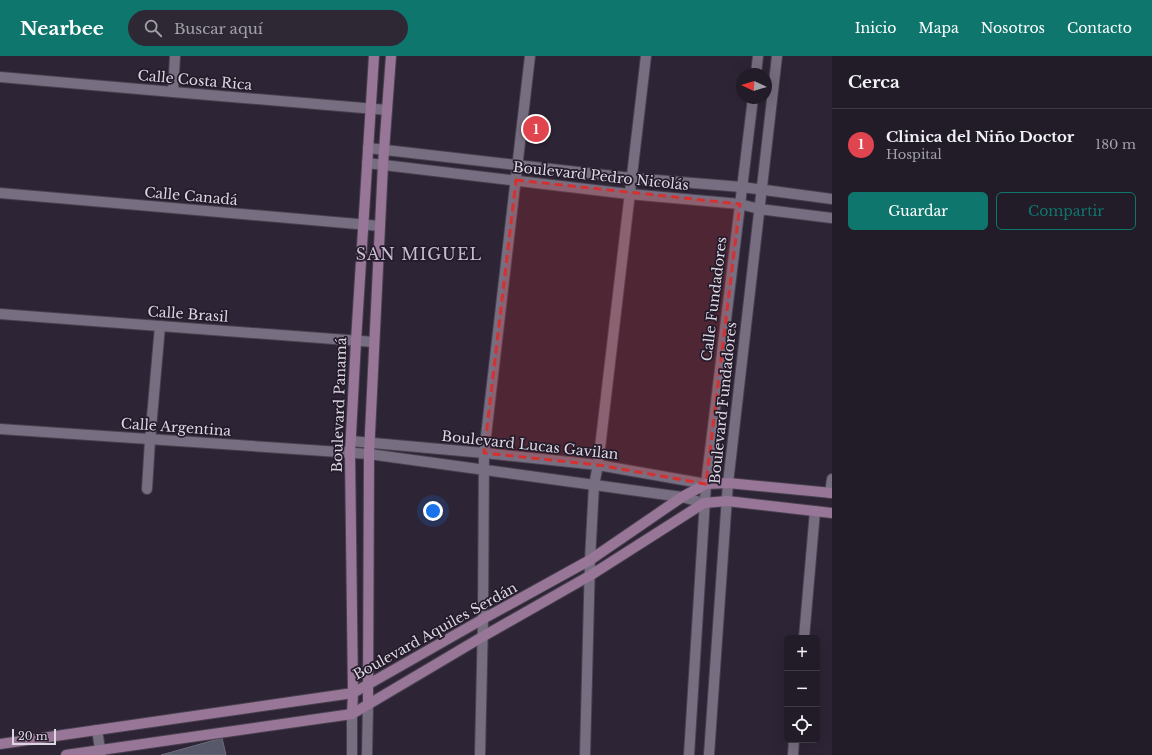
<!DOCTYPE html>
<html lang="es">
<head>
<meta charset="utf-8">
<style>
  body { margin:0; font-family:"Libre Baskerville",serif; background:#2e2834; color:#f1f3f6 }
  .controls { position:absolute; right:12px; bottom:12px; display:grid; overflow:hidden; border-radius:6px; box-shadow:0 4px 16px #0002 }
  .controls button { width:36px; height:36px; display:grid; place-items:center; padding:0; border:0; border-bottom:1px solid #3f3945; background:#221b28; color:#f1f3f6; font:20px sans-serif }
  .compass { position:absolute; left:736px; top:12px; width:36px; height:36px; border-radius:50%; background:#221b28; box-shadow:0 4px 16px #0002; rotate:274deg }
  .scale { position:absolute; left:12px; bottom:10px; width:44px; box-sizing:border-box; padding-left:4px; border:2px solid #dcd6e1; border-top:0; font-size:11px; line-height:14px; white-space:nowrap; color:#dcd6e1; -webkit-text-stroke:3px #241b2b; paint-order:stroke }
  .you { position:absolute; left:433px; top:455px; width:14px; height:14px; margin:-10px; border:3px solid #fff; border-radius:50%; background:#1a73e8; box-shadow:0 0 0 6px #1a73e833 }
  .badge { display:grid; place-items:center; width:26px; height:26px; border-radius:50%; background:#0f766e; color:#fff; font-size:13px; font-weight:700 }
  .pin { position:absolute; translate:-50% -50%; border:2px solid #fff; box-shadow:0 1px 4px #0006 }
  .list { margin:0; padding:0; list-style:none }
  h2 { display:flex; justify-content:space-between; align-items:center; height:52px; margin:0; padding:0 16px; font-size:17px }
  h2 small { font-size:13px; font-weight:400; color:#a2a1a8 }
  .list li { display:grid; grid-template-columns:26px 1fr auto; gap:12px; align-items:center; box-sizing:border-box; height:72px; padding:0 16px; border-top:1px solid #3f3945 }
  .list b { display:block; font-size:15px; white-space:nowrap }
  .list p { margin:0; font-size:13px; white-space:nowrap; color:#a2a1a8 }
  .list em { font-size:13px; font-style:normal; color:#a2a1a8 }
  .actions { display:flex; gap:8px; padding:12px 16px }
  .actions a { flex:1; padding:9px 0; border:1px solid #0f766e; border-radius:6px; text-align:center; font-size:14px; color:#0f766e }
  .actions .main { background:#0f766e; color:#fff }
  .icon { flex:none; width:22px; height:22px; fill:none; stroke:currentColor; stroke-width:2; stroke-linecap:round; stroke-linejoin:round }
  .map { position:relative; flex:none; width:832px; height:699px; overflow:hidden }
  header { display:flex; align-items:center; gap:24px; box-sizing:border-box; height:56px; padding:0 20px; background:#0f766e; color:#fff }
  header strong { font-size:19px }
  nav { display:flex; gap:22px; margin-inline-start:auto; font-size:14px }
  .search { width:280px; height:36px; background:#2e2834; display:flex; align-items:center; gap:10px; box-sizing:border-box; padding:0 14px; border-radius:22px; color:#a2a1a8; font-size:15px }
  main { display:flex }
  aside { flex:1; background:#221b28 }
  .map>svg:first-child { display:block }
</style>
</head>
<body>
<header>
<strong>Nearbee</strong>
<div class="search"><svg class="icon" aria-label="search" viewBox="0 0 24 24"><circle cx="10" cy="10" r="6"/><path d="M15 15l6 6"/></svg>Buscar aquí</div>
<nav><a>Inicio</a><a>Mapa</a><a>Nosotros</a><a>Contacto</a></nav>
</header>
<main>
<div class="map">
<svg width="832" height="699" viewBox="0 0 832 699">
  <rect width="100%" height="100%" fill="#2d2435"/>
  <path fill="#575869" stroke="#6c6c7c" d="M222,682l4,17h-65z"/>
  <g fill="none" stroke-linecap="round" stroke-linejoin="round">
    <g stroke="#49414f" stroke-width="12">
      <g id="street">
        <path d="M756,18l2,-18"/>
        <path d="M0,21l173,15 214,18"/>
        <path d="M173,36l2,-36"/>
        <path d="M368,92l263,30 111,9 90,12"/>
        <path d="M367,107l262,31 111,10 19,5 73,9"/>
        <path d="M0,137l380,33"/>
        <path d="M0,258l374,28"/>
        <path d="M0,373l369,25 313,43 22,6"/>
        <path d="M351,385l133,12 114,12 108,19"/>
        <path d="M147,433l3,-49 10,-114"/>
        <path d="M830,437l2,-14"/>
        <path d="M804,582l11,-127"/>
        <path d="M97,674l4,25"/>
        <path d="M352,699v-41"/>
        <path d="M367,699l1,-51"/>
        <path d="M480,699l3,-136 1,-166 46,-397"/>
        <path d="M585,699l5,-195 4,-75 4,-20 48,-409"/>
        <path d="M689,699l17,-271 47,-386"/>
        <path d="M709,699l19,-272 49,-427"/>
        <path d="M793,699l1,-15"/>
      </g>
    </g>
    <g stroke="#49414f" stroke-width="12">
      <g id="secondary">
        <path d="M368,648l1,-250 14,-290 8,-108"/>
        <path d="M352,658l1,-21 -3,-240 6,-112 18,-285"/>
        <path d="M0,688l353,-51 130,-74 107,-59 92,-63 24,-13 22,-1 104,10"/>
        <path d="M66,699l286,-41 130,-77 109,-62 113,-72 23,-2 105,12"/>
      </g>
    </g>
    <use href="#street" stroke="#786e81" stroke-width="10"/>
    <use href="#secondary" stroke="#987698" stroke-width="10"/>
  </g>
  <path fill="#d63131" fill-opacity="0.2" stroke="#d63131" stroke-width="3" stroke-dasharray="8 5" stroke-linejoin="round" d="M516,124l224,24 -34,280 -108,-19 -114,-12z"/>
  <g text-anchor="middle" stroke-width="3.5" stroke-linejoin="round" paint-order="stroke">
    <g font-size="14" fill="#dcd6e1" stroke="#241b2b">
      <text transform="translate(195 24) rotate(5)" y="5">Calle Costa Rica</text>
      <text transform="translate(601 120) rotate(6)" y="5">Boulevard Pedro Nicolás</text>
      <text transform="translate(191 140) rotate(5)" y="5">Calle Canadá</text>
      <text transform="translate(714 243) rotate(-83)" y="5">Calle Fundadores</text>
      <text transform="translate(188 258) rotate(4)" y="5">Calle Brasil</text>
      <text transform="translate(723 347) rotate(-84)" y="5">Boulevard Fundadores</text>
      <text transform="translate(339 349) rotate(-88)" y="5">Boulevard Panamá</text>
      <text transform="translate(176 371) rotate(4)" y="5">Calle Argentina</text>
      <text transform="translate(530 389) rotate(6)" y="5">Boulevard Lucas Gavilan</text>
      <text transform="translate(435 575) rotate(-29)" y="5">Boulevard Aquiles Serdán</text>
    </g>
    <g font-size="16" letter-spacing="1" fill="#c8bdd3" stroke="#241b2b">
      <text x="419" y="204">SAN MIGUEL</text>
    </g>
  </g>
</svg>
<div class="controls">
<button>+</button>
<button>−</button>
<button><svg class="icon" aria-label="locate" viewBox="0 0 24 24"><circle cx="12" cy="12" r="6"/><path d="M12 2v4M12 18v4M2 12h4M18 12h4"/></svg></button>
</div>
<svg class="compass" viewBox="-18 -18 36 36"><path d="M0-13l5 13h-10z" fill="#e53935"/><path d="M0 13l5-13h-10z" fill="#a2a1a8"/></svg>
<div class="scale">20 m</div>
<div class="you"></div>
<div class="pin badge" style="left:536px;top:73px;background:#e0444e">1</div>
</div>
<aside>
<h2>Cerca<small></small></h2>
<ul class="list">
<li><span class="badge" style="background:#e0444e">1</span><div><b>Clinica del Niño Doctor</b><p>Hospital</p></div><em>180 m</em></li>
</ul>
<div class="actions"><a class="main">Guardar</a><a>Compartir</a></div>
</aside>
</main>
</body>
</html>
